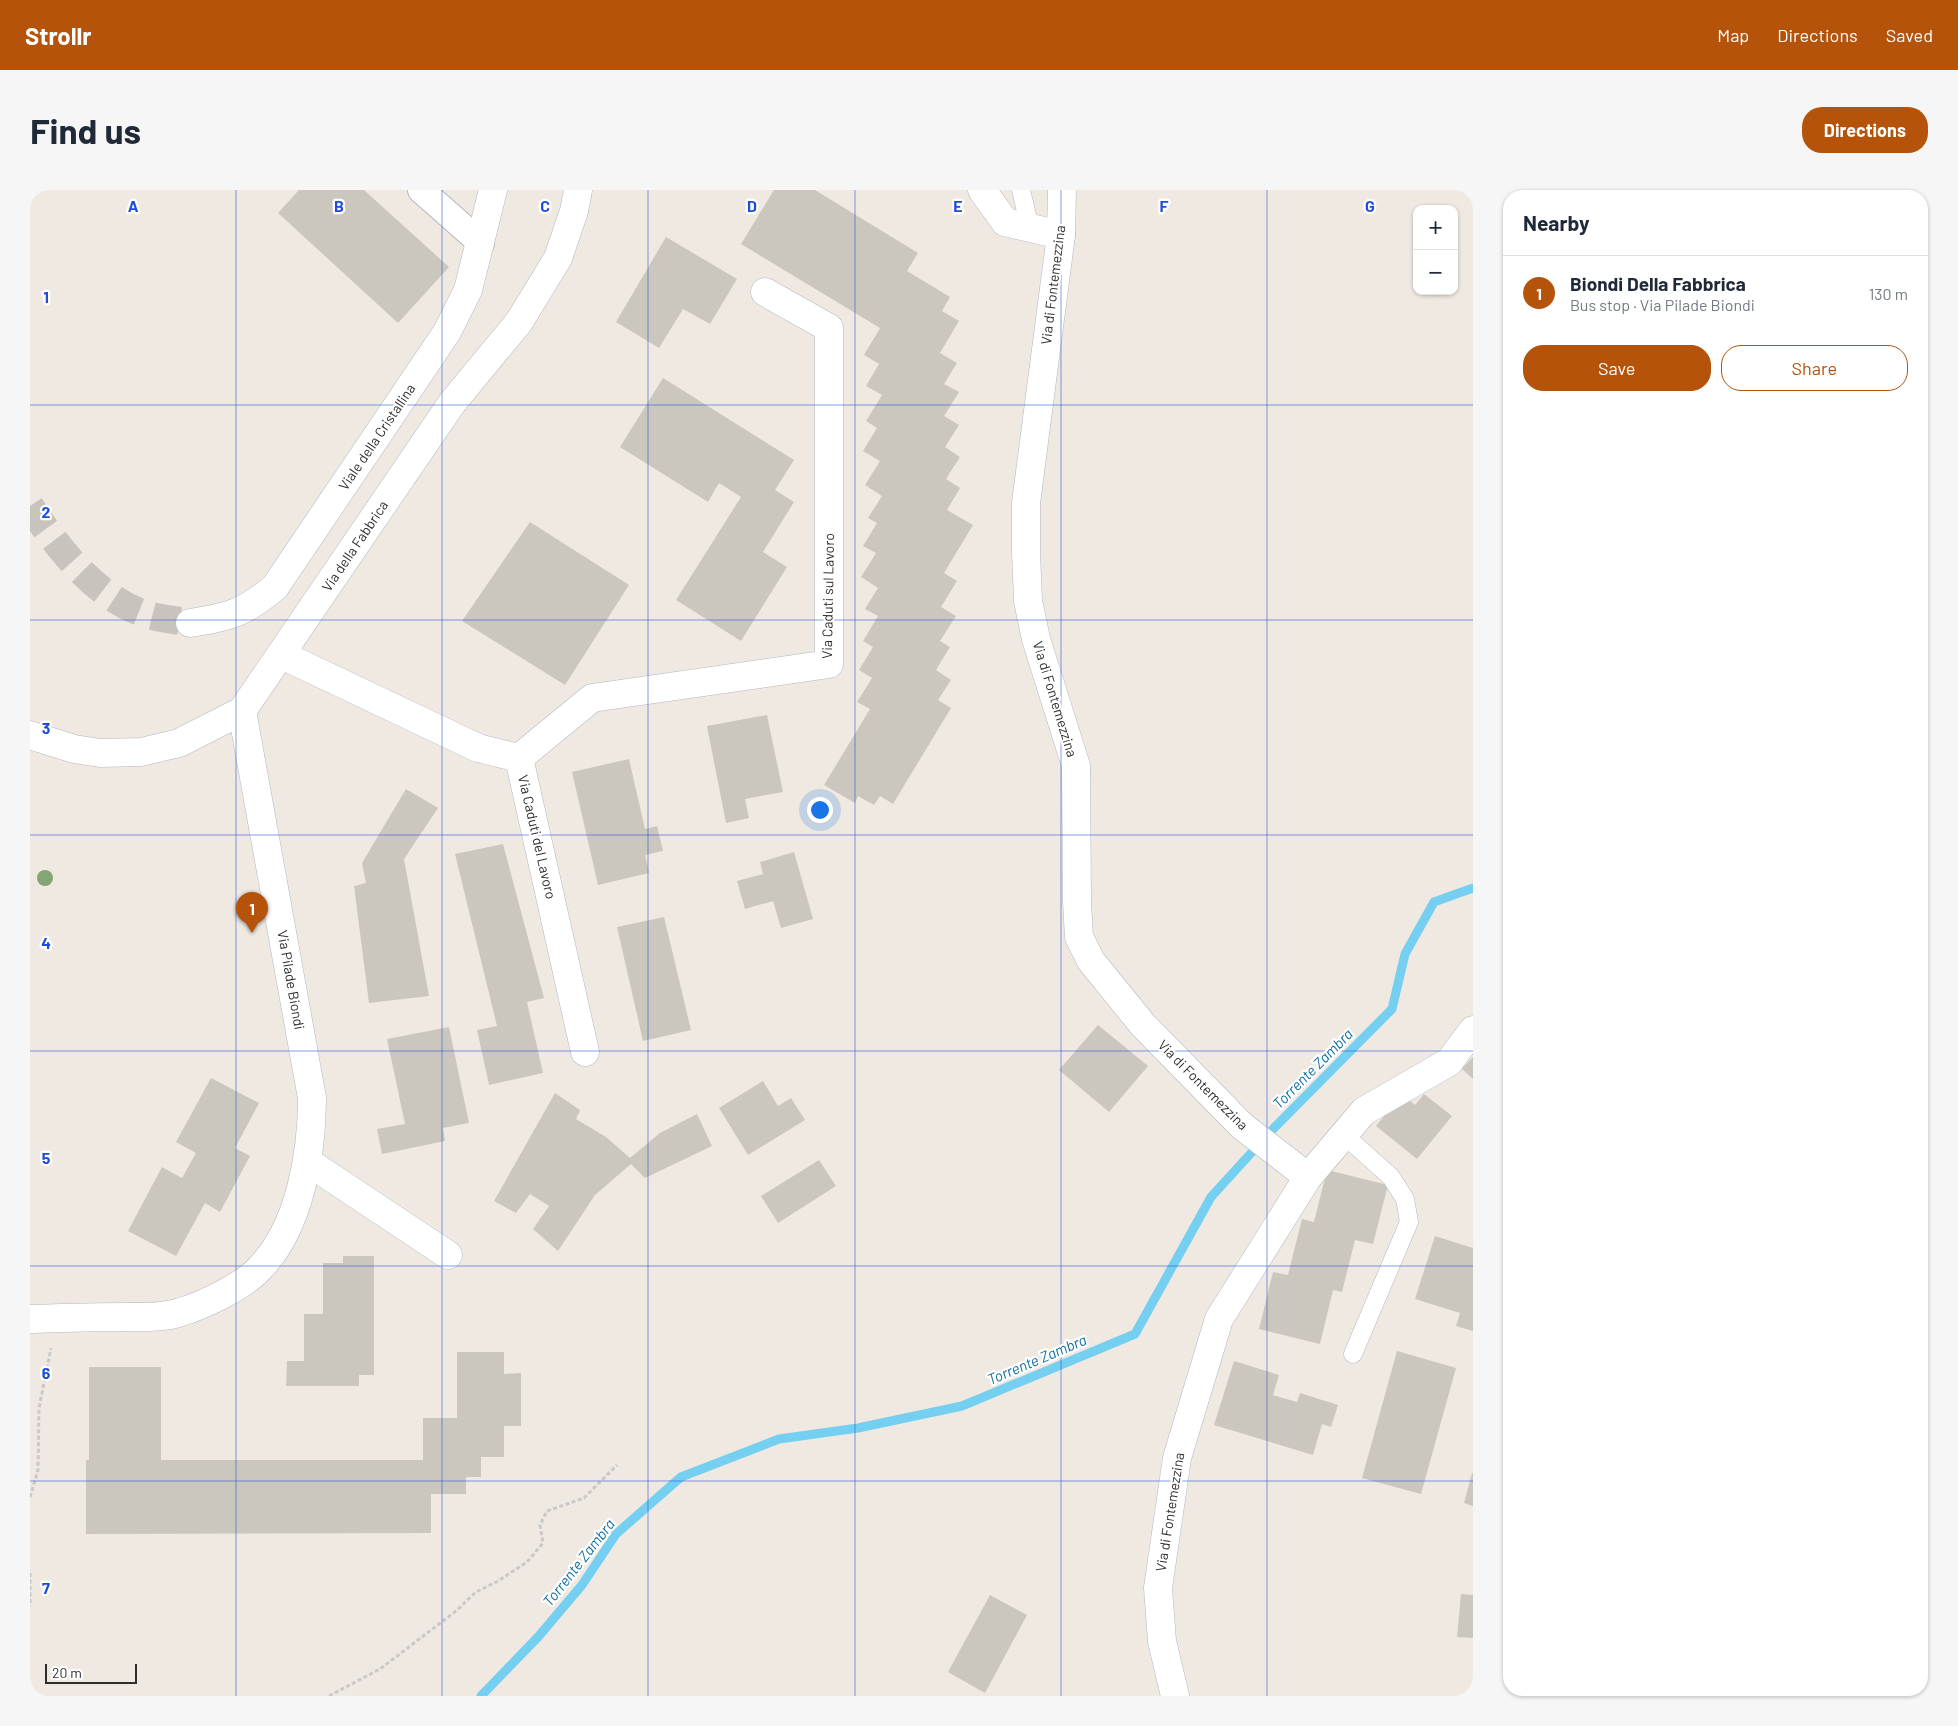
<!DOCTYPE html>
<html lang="en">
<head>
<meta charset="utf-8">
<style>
  body { margin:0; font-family:Barlow,sans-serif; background:#f6f6f7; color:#1f2937 }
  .controls { position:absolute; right:15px; top:15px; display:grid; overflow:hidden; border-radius:10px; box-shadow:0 1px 4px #0004 }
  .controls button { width:45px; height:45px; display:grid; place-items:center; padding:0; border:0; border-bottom:1px solid #e0e1e3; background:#fff; color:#1f2937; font:25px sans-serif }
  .scale { position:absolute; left:15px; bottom:12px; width:92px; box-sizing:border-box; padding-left:5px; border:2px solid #2e2e2e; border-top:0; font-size:14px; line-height:18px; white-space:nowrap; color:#2e2e2e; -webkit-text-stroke:4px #fff; paint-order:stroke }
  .you { position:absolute; left:789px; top:619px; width:18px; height:18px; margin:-12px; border:4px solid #fff; border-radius:50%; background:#1a73e8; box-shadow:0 0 0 8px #1a73e833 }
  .badge { display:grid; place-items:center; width:32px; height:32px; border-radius:50%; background:#b45309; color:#fff; font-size:16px; font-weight:700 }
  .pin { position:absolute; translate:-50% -41px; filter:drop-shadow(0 1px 2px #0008) }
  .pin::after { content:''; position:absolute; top:26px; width:18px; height:15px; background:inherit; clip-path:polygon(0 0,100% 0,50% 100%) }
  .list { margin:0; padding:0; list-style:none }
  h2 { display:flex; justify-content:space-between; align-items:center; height:65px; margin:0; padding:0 20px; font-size:21px }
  h2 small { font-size:16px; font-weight:400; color:#747a83 }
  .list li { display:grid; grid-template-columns:32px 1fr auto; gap:15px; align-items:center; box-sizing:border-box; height:75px; padding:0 20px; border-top:1px solid #e0e1e3 }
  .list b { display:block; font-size:19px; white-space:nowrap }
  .list p { margin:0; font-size:16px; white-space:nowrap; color:#747a83 }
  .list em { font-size:16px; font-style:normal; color:#747a83 }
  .actions { display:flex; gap:10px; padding:15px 20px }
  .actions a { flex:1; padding:11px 0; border:1px solid #b45309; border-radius:20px; text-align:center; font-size:18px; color:#b45309 }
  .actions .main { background:#b45309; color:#fff }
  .map { position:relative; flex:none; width:1443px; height:1506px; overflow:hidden; border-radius:20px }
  header { display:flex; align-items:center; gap:30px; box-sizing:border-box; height:70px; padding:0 25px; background:#b45309; color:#fff }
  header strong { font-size:24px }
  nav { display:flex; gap:28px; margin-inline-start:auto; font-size:18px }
  .intro { display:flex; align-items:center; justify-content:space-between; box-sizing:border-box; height:120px; padding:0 30px }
  h1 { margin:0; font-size:35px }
  .button { padding:12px 22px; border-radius:20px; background:#b45309; color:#fff; font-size:18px; font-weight:700 }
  main { display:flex; gap:30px; padding:0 30px }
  aside { flex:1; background:#fff; border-radius:20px; box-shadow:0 1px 4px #0004 }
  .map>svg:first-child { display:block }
</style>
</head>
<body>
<header>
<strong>Strollr</strong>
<nav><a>Map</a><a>Directions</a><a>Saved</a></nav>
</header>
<div class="intro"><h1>Find us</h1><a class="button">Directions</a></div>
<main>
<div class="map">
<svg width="1443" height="1506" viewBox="0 0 1443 1506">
  <rect width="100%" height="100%" fill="#efe9e1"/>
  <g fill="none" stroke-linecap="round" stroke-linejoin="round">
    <path stroke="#75cff0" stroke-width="9" d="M451,1506l57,-59 44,-52 34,-51 65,-57 98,-38 79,-11 104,-22 173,-72 76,-137 63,-69 118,-119 13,-55 29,-52 39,-14"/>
  </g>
  <g fill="#cbc7bf">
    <path d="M269,0h65l85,77 -51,56 -120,-110z"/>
    <path d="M744,0h41l103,63 -11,18 43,26 -8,14 17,10 -19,32 17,10 -13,21 15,8 -15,24 15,9 -14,22 15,10 -14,22 14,9 -13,22 26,15 -29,48 13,8 -16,26 15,9 -16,25 10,6 -14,23 15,10 -13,20 13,8 -58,96 -13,-8 -6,9 -16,-9 -3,7 -31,-18 46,-76 -13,-7 15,-24 -13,-8 14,-23 -10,-6 15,-25 -13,-7 13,-21 -17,-11 15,-24 -13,-7 14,-23 -9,-5 14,-22 -17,-11 15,-24 -17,-10 14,-23 -11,-7 16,-26 -16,-9 13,-22 -15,-9 16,-27 -139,-84z"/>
    <path d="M636,47l71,42 -27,45 -27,-15 -24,39 -43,-26z"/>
    <path d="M633,188l131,82 -19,30 19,12 -31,50 24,15 -46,74 -65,-41 65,-103 -22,-14 -11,19 -88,-55z"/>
    <path d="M500,332l99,63 -64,100 -103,-64z"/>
    <path d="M737,525l16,77 -38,7 4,19 -23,5 -19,-97z"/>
    <path d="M599,569l16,70 12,-3 6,25 -18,4 4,18 -51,12 -26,-113z"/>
    <path d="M376,599l32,19 -34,51 25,137 -60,7 -15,-117 12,-3 -4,-20z"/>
    <path d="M473,654l41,154 -17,4 16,71 -54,12 -12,-55 20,-4 -42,-172z"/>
    <path d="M764,662l19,67 -32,9 -8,-27 -28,8 -8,-28 26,-7 -3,-12z"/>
    <path d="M634,727l27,113 -48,11 -26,-114z"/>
    <path d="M1068,835l50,41 -39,46 -50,-42z"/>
    <path d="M419,837l20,96 -26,5 2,13 -63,13 -5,-25 28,-5 -18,-85z"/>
    <path d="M1443,867v22l-11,-10z"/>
    <path d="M181,888l48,25 -24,45 15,8 -30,56 -15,-9 -29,53 -48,-25 34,-64 20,11 14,-25 -20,-11z"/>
    <path d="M733,891l15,25 13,-8 14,22 -57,35 -29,-47z"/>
    <path d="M525,903l25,17 -4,9 30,18 24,21 30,-25 37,-19 15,32 -67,32 -14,-14 -36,31 -37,56 -25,-22 16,-23 -19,-12 -14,19 -22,-12z"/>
    <path d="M1372,904l13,11 9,-11 28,22 -35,43 -41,-33z"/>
    <path d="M789,970l17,26 -58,37 -17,-27z"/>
    <path d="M1297,980l61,15 -15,59 -18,-4 -13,52 -9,-2 -13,54 -61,-15 14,-57 15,3 14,-56 12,3z"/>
    <path d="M1405,1046l38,12v83l-17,-5 4,-13 -45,-14z"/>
    <path d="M313,1066h31v119h-15v11h-73l1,-25h17v-47h19v-51h20z"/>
    <path d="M1367,1161l59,17 -35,126 -59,-16z"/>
    <path d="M427,1162h47v22l17,-1v53h-17v31h-23v20h-15v17h-35v39l-345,1v-74h3v-93h72v93h262v-42h34z"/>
    <path d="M1204,1171l45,14 -6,20 24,7 3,-9 38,12 -7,22 -9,-3 -9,31 -99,-30z"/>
    <path d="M1442,1283h1v33l-9,-3z"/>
    <path d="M1431,1404l12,1v43l-16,-1z"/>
    <path d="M960,1405l37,20 -42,78 -37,-21z"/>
  </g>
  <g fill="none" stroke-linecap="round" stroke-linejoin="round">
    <path stroke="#c8c4bd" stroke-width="28" stroke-dasharray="28 14" stroke-linecap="butt" d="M0,316c29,44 69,96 122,110 12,3 25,4 38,7"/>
    <g stroke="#b4b7c1" stroke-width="19">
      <g id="service">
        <path d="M991,0l9,38"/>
        <path d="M1314,945l47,42 14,22 4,23 -56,132"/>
      </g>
    </g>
    <g stroke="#b4b7c1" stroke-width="28">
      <path id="pedestrian" d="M391,0l60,53"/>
    </g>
    <g stroke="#b4b7c1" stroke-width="29">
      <g id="minor">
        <path d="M952,0l23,32 56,13"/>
        <path d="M1032,0l-1,45 -35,268v49l2,49 8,38 40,127 1,136 2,35 12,24 52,64 99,101 66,51"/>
        <path d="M160,433c40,-6 54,-10 85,-36l172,-255 21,-42 25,-100"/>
        <path d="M252,465l196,93 41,10"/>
        <path d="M489,568l73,-60 237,-34v-336l-64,-36"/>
        <path d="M489,568l66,294"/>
        <path d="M278,972l140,93"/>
        <path d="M0,1129c32,-1 63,-2 95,-2 17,0 39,1 56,-5 23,-7 63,-26 79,-44 40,-41 52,-115 52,-170l-70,-387"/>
        <path d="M1145,1506l-13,-55 -4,-53 19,-130 42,-139 89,-142 56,-66 85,-49 24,-32"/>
      </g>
    </g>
    <g stroke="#b4b7c1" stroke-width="29">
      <path id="tertiary" d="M0,545l44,14 26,4 41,-1 38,-9 63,-32 210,-308 67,-81 39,-64 16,-47 4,-21"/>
    </g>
    <g stroke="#c9c9c9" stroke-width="3" stroke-dasharray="4 2.5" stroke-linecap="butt">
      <path d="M0,1307l8,-27 1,-62 12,-60"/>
      <path d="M0,1383v33"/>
      <path d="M299,1506l51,-27 76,-58 20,-19 22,-11 29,-19 16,-19 -3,-18 7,-14 37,-13 33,-33"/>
    </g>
    <use href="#service" stroke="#fff" stroke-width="18"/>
    <use href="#pedestrian" stroke="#fff" stroke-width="26"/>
    <use href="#minor" stroke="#fff" stroke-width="28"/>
    <use href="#tertiary" stroke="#fff" stroke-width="28"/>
  </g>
  <circle fill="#84a574" cx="15" cy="688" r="8"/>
  <path fill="none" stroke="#1d4ed8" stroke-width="1" stroke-opacity="0.55" d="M206,0v1506M412,0v1506M618,0v1506M825,0v1506M1031,0v1506M1237,0v1506M0,215h1443M0,430h1443M0,645h1443M0,861h1443M0,1076h1443M0,1291h1443"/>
  <g text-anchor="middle" stroke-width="4.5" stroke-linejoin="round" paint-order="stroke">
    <g font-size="14" fill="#2e2e2e" stroke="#fff">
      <text transform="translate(1023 95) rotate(-83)" y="5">Via di Fontemezzina</text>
      <text transform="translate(347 247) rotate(-56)" y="5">Viale della Cristallina</text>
      <text transform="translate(325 356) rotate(-56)" y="5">Via della Fabbrica</text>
      <text transform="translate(798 406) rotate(-89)" y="5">Via Caduti sul Lavoro</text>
      <text transform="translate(1025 509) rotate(73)" y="5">Via di Fontemezzina</text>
      <text transform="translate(507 647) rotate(77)" y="5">Via Caduti del Lavoro</text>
      <text transform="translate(261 790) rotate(80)" y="5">Via Pilade Biondi</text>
      <text transform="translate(1173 895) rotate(45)" y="5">Via di Fontemezzina</text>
      <text transform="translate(1140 1322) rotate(-81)" y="5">Via di Fontemezzina</text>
    </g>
    <g font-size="15" font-style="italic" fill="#0d6fa3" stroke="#fff">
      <text transform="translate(1283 879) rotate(-45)" y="5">Torrente Zambra</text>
      <text transform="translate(1007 1170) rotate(-23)" y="5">Torrente Zambra</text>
      <text transform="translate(549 1373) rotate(-52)" y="5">Torrente Zambra</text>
    </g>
  </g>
  <g font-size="16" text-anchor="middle" font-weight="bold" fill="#1d4ed8" stroke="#fff" stroke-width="4.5" stroke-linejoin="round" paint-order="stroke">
    <text x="103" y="22">A</text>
    <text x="309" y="22">B</text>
    <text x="515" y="22">C</text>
    <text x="722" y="22">D</text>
    <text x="928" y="22">E</text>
    <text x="1134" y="22">F</text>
    <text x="1340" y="22">G</text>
    <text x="16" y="113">1</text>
    <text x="16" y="328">2</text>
    <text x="16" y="544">3</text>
    <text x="16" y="759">4</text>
    <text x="16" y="974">5</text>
    <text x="16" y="1189">6</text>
    <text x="16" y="1404">7</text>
  </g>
</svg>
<div class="controls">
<button>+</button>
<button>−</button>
</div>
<div class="scale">20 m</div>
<div class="you"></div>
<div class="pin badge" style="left:222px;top:743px">1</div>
</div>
<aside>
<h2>Nearby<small></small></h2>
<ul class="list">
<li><span class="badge">1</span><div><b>Biondi Della Fabbrica</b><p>Bus stop · Via Pilade Biondi</p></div><em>130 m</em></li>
</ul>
<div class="actions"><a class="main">Save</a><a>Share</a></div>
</aside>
</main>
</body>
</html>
